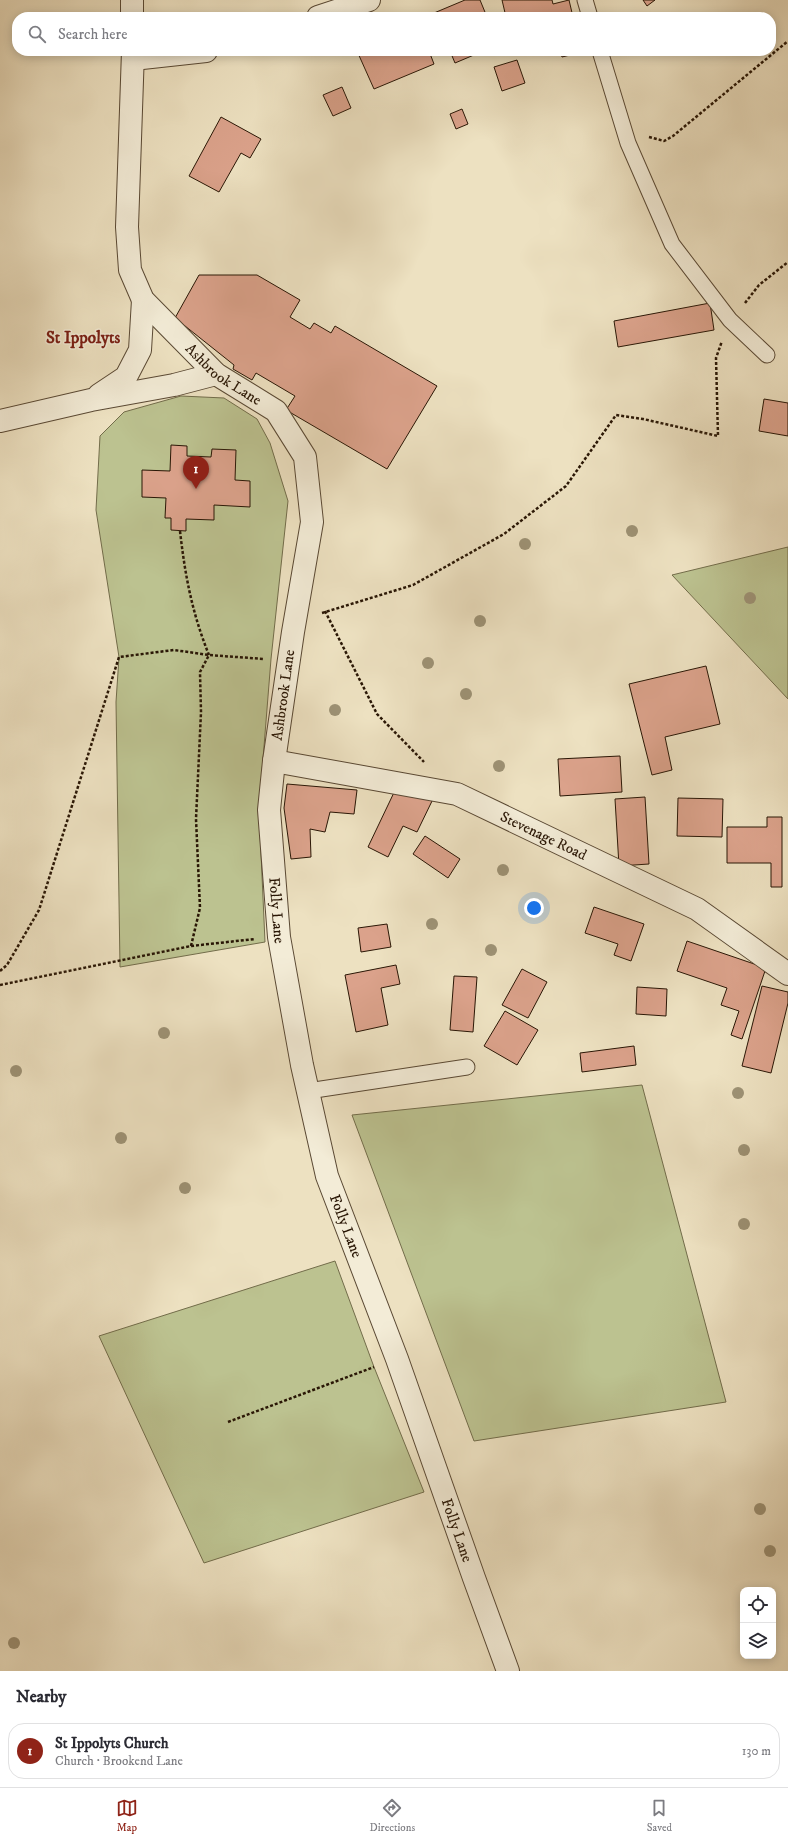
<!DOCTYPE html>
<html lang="en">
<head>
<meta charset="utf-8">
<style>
  body { margin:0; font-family:"IM FELL DW Pica",serif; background:#f7f7f7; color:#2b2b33 }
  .controls { position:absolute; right:12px; bottom:12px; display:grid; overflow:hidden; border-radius:8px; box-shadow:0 2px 10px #0003 }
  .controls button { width:36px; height:36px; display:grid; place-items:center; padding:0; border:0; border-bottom:1px solid #e1e1e2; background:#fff; color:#2b2b33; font:20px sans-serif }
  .you { position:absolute; left:534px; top:908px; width:14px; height:14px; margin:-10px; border:3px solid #fff; border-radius:50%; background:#1a73e8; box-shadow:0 0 0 6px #1a73e833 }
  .badge { display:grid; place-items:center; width:26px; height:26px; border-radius:50%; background:#8f2418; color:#fff; font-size:13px; font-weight:700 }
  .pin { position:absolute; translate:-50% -33px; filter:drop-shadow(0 1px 2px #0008) }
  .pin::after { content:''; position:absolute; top:21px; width:14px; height:12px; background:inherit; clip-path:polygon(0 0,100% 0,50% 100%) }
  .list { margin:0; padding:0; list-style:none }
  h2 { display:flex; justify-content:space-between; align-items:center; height:52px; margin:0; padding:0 16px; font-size:17px }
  h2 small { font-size:13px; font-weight:400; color:#7c7c81 }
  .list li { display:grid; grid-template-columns:26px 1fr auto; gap:12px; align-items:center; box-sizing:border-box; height:56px; margin:0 8px 8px; padding:0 8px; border:1px solid #e1e1e2; border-radius:16px }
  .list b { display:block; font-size:15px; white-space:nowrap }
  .list p { margin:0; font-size:13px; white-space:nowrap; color:#7c7c81 }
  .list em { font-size:13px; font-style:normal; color:#7c7c81 }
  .icon { flex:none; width:22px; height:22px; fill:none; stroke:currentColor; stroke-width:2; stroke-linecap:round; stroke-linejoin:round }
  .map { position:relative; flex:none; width:788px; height:1671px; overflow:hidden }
  .search { position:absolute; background:#fff; box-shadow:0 2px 10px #0003; left:12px; right:12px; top:12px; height:44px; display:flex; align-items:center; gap:10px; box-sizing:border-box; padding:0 14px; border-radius:16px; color:#7c7c81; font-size:15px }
  .sheet { height:116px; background:#fff }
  nav { display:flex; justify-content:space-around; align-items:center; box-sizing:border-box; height:56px; border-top:1px solid #e1e1e2; background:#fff; font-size:11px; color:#7c7c81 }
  nav a { display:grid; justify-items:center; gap:2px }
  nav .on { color:#8f2418 }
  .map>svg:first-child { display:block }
</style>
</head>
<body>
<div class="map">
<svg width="788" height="1671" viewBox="0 0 788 1671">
  <rect width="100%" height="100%" fill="#ede1c1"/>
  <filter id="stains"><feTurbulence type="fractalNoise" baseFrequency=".005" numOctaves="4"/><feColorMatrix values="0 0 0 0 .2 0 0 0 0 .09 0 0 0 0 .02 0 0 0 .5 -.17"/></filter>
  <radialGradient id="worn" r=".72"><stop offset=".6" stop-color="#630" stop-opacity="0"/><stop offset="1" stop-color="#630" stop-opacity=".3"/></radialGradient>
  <g fill="#bcc290" stroke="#726c4a">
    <path d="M181,396l43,2 33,21 13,24 18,58 -17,158 -12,150 6,133 -145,25 -4,-265 3,-45 -23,-147 4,-74 24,-24z"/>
    <path d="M788,547v152l-116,-124z"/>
    <path d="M642,1085l84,317 -252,39 -122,-326z"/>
    <path d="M335,1261l39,106 50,125 -220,71 -105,-227z"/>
  </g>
  <g fill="#dba28b" stroke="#291605">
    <path d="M465,0h15l7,17h-51l-2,-4z"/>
    <path d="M502,0h50l1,4 16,-4 4,17h-67z"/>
    <path d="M643,0h12l-8,6z"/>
    <path d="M357,51h72l5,13 -60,25z"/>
    <path d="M450,51h30l1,1 -26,11z"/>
    <path d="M560,51h22v1l-20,5z"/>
    <path d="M517,60l8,23 -23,8 -8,-24z"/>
    <path d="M342,87l9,21 -18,8 -10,-21z"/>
    <path d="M462,109l6,15 -12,5 -6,-15z"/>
    <path d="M221,117l40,22 -11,19 -9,-5 -22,39 -30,-16z"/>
    <path d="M199,275h58l43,25 -10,17 20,12 4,-6 17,10 4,-7 102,60 -50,83 -101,-59 9,-14 -39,-23 -4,7 -19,-11 1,-4 -59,-47z"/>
    <path d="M710,303l4,27 -96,17 -4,-26z"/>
    <path d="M764,399l24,4v33l-29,-5z"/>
    <path d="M171,445l16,1v10l24,1 1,-8 24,1 -1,30 15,1v26l-36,-2v15l-28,-1v12l-15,-1v-12h-6l1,-20 -24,-1v-27l28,1z"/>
    <path d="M706,666l14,58 -55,13 7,33 -20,5 -23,-91z"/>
    <path d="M620,756l2,36 -62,4 -2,-37z"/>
    <path d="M399,782l34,17 -16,33 -14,-6 -15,31 -20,-10z"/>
    <path d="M287,784l70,6 -3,24 -24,-2 -5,20 -15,-3 1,28 -20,2 -7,-51z"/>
    <path d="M645,797l4,67 -30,2 -4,-67z"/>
    <path d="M678,798l45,1 -1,38 -45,-1z"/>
    <path d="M767,817h15v70h-11v-24h-44v-36h40z"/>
    <path d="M425,836l35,23 -12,19 -35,-24z"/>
    <path d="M594,907l50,17 -13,37 -17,-6 4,-11 -33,-11z"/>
    <path d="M387,924l4,23 -30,5 -3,-24z"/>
    <path d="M687,941l79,27 -24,71 -11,-4 8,-24 -18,-6 6,-17 -50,-17z"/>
    <path d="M396,965l4,19 -19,4 7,37 -32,7 -11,-57z"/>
    <path d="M522,969l25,13 -19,36 -26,-13z"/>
    <path d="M454,976l23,1 -4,55 -23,-2z"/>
    <path d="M762,986l26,6v11l-17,70 -29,-7z"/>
    <path d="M637,987l30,2 -1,27 -30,-2z"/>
    <path d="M505,1011l33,19 -21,35 -33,-19z"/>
    <path d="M634,1046l2,19 -54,7 -2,-19z"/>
  </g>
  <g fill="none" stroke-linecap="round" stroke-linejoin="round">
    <g stroke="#5a4934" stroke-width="17">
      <g id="service">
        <path d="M585,0l5,17"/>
        <path d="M600,51l28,92 44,101 58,76 37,35"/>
        <path d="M308,1091l159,-24"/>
      </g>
    </g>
    <g stroke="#5a4934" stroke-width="24">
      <g id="minor">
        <path d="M132,0v17"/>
        <path d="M318,17l51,-17"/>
        <path id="s1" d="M133,51l-6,176 3,43 13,30 73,74 60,37 29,46 7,65 -19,110 -19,129 -5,49 10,127 23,128 25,111 70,183 77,219 34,93"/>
        <path d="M133,59l73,-8"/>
        <path d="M99,395l27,-18 14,-27 3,-50"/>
        <path d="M0,421l91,-21 83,-15 42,-11"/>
        <path id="s2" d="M274,761l183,33 240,115 91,65"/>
      </g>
    </g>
    <g stroke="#291605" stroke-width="2.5" stroke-dasharray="3 2" stroke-linecap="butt">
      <path d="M649,137l15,4 9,-5 115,-95"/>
      <path d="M745,303l14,-18 29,-23"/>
      <path d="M180,531c5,44 12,82 29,124"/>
      <path d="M325,611l52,103 47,48"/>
      <path d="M322,613l91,-28 91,-51 62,-48 50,-71 27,4 75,17 -2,-78 6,-17"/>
      <path d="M191,946l9,-38 -4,-89 5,-107 -1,-40 9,-17"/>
      <path d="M0,971l7,-6 32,-55 80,-253 55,-7 35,5 55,4"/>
      <path d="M0,985l191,-39 64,-7"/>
      <path d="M228,1422l146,-55"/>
    </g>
    <use href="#service" stroke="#f3ecd7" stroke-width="15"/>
    <use href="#minor" stroke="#f3ecd7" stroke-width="22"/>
  </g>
  <g fill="#9d9275">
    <circle cx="632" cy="531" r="6"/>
    <circle cx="525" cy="544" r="6"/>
    <circle cx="750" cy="598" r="6"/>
    <circle cx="480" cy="621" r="6"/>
    <circle cx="428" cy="663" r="6"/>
    <circle cx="466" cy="694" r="6"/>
    <circle cx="335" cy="710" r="6"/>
    <circle cx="499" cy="766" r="6"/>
    <circle cx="503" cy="870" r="6"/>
    <circle cx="432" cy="924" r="6"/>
    <circle cx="491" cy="950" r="6"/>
    <circle cx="164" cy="1033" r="6"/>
    <circle cx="16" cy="1071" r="6"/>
    <circle cx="738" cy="1093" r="6"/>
    <circle cx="121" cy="1138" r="6"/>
    <circle cx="744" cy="1150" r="6"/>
    <circle cx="185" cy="1188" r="6"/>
    <circle cx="744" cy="1224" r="6"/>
    <circle cx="760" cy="1509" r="6"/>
    <circle cx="770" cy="1551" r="6"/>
    <circle cx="14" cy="1643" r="6"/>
  </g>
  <g text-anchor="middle" stroke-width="3" stroke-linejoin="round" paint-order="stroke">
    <g font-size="15" fill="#291605" stroke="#f3ecd7">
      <text dy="5" stroke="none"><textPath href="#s1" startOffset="362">Ashbrook Lane</textPath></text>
      <text transform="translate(283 695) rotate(-82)" y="5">Ashbrook Lane</text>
      <text dy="5" stroke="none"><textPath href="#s2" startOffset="282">Stevenage Road</textPath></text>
      <text dy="5" stroke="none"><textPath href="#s1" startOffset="938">Folly Lane</textPath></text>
      <text dy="5" stroke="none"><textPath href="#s1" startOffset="1262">Folly Lane</textPath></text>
      <text dy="5" stroke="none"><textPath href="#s1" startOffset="1586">Folly Lane</textPath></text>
    </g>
    <g font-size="17" font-weight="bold" fill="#7a1f14" stroke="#f3ecd7">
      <text x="83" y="343">St Ippolyts</text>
    </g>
  </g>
  <rect width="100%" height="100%" filter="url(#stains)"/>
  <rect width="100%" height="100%" fill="url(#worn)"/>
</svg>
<div class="controls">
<button><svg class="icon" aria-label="locate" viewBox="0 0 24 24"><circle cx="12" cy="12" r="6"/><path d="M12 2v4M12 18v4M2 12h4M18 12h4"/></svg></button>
<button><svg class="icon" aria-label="layers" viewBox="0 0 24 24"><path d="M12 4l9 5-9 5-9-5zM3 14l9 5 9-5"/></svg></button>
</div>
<div class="you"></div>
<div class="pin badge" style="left:196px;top:489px">1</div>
<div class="search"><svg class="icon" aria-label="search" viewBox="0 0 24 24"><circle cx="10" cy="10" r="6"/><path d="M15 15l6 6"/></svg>Search here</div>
</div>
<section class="sheet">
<h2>Nearby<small></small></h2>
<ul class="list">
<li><span class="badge">1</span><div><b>St Ippolyts Church</b><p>Church · Brookend Lane</p></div><em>130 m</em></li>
</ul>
</section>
<nav>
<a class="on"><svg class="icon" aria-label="map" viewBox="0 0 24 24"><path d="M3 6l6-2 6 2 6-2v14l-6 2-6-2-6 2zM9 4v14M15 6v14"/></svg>Map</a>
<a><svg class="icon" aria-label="directions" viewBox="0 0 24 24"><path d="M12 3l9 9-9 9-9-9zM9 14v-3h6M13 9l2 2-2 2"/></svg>Directions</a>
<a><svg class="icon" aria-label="saved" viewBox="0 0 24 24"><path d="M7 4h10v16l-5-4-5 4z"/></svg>Saved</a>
</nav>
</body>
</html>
